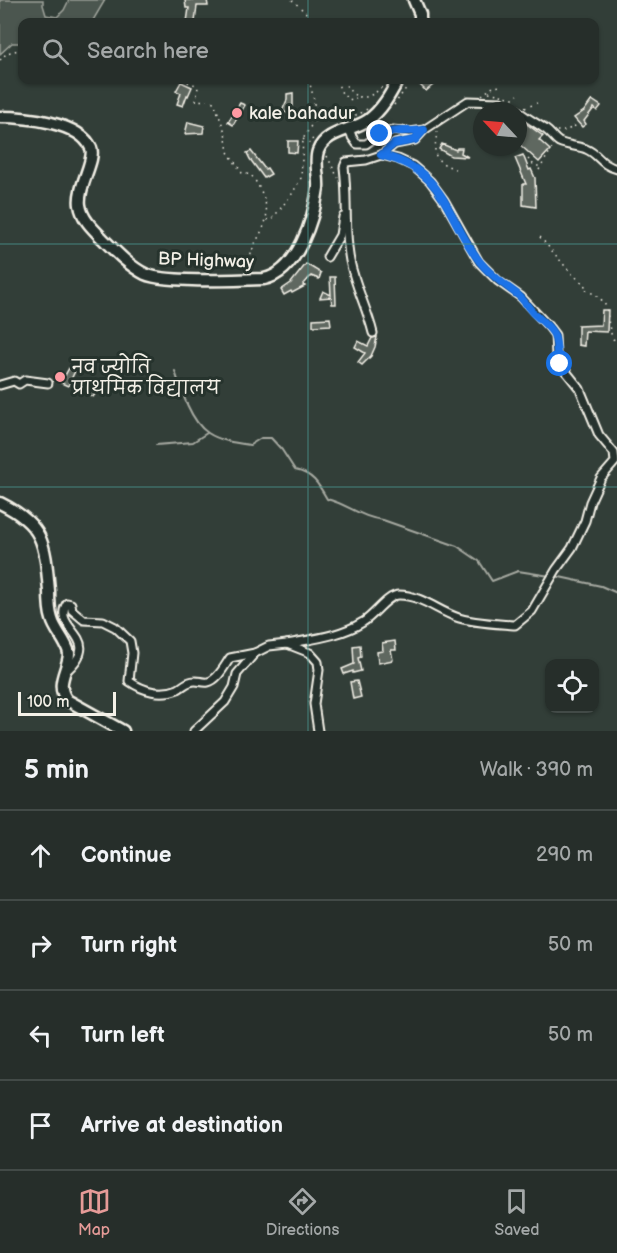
<!DOCTYPE html>
<html lang="en">
<head>
<meta charset="utf-8">
<style>
  body { margin:0; font-family:"Balsamiq Sans","Playpen Sans Deva",sans-serif; background:#323a36; color:#f1f3f6 }
  .controls { position:absolute; right:18px; bottom:18px; display:grid; overflow:hidden; border-radius:12px; box-shadow:0 2px 4px #0004 }
  .controls button { width:54px; height:54px; display:grid; place-items:center; padding:0; border:0; border-bottom:2px solid #424a47; background:#262e2a; color:#f1f3f6; font:30px sans-serif }
  .compass { position:absolute; left:473px; top:102px; width:54px; height:54px; border-radius:50%; background:#262e2a; box-shadow:0 2px 4px #0004; rotate:296deg }
  .scale { position:absolute; left:18px; bottom:15px; width:98px; box-sizing:border-box; padding-left:6px; border:3px solid #f4f1e8; border-top:0; font-size:16px; line-height:21px; white-space:nowrap; color:#f4f1e8; -webkit-text-stroke:4px #26332d; paint-order:stroke }
  .stop { position:absolute; width:18px; height:18px; margin:-14px; border:4px solid #1a73e8; border-radius:50%; background:#fff }
  .stop.end { background:#1a73e8; border-color:#fff; box-shadow:0 2px 6px #0008 }
  .list { margin:0; padding:0; list-style:none }
  h2 { display:flex; justify-content:space-between; align-items:center; height:78px; margin:0; padding:0 24px; font-size:26px }
  h2 small { font-size:20px; font-weight:400; color:#a4a8a8 }
  .list li { display:grid; grid-template-columns:39px 1fr auto; gap:18px; align-items:center; box-sizing:border-box; height:90px; padding:0 24px; border-top:2px solid #424a47 }
  .list b { display:block; font-size:22px; white-space:nowrap }
  .list em { font-size:20px; font-style:normal; color:#a4a8a8 }
  .icon { flex:none; width:33px; height:33px; fill:none; stroke:currentColor; stroke-width:2; stroke-linecap:round; stroke-linejoin:round }
  .map { position:relative; flex:none; width:617px; height:731px; overflow:hidden }
  .search { position:absolute; background:#262e2a; box-shadow:0 2px 4px #0004; left:18px; right:18px; top:18px; height:66px; display:flex; align-items:center; gap:15px; box-sizing:border-box; padding:0 21px; border-radius:12px; color:#a4a8a8; font-size:22px }
  .sheet { height:438px; background:#262e2a }
  nav { display:flex; justify-content:space-around; align-items:center; box-sizing:border-box; height:84px; border-top:2px solid #424a47; background:#262e2a; font-size:16px; color:#a4a8a8 }
  nav a { display:grid; justify-items:center; gap:3px }
  nav .on { color:#e69b98 }
  .map>svg:first-child { display:block }
</style>
</head>
<body>
<div class="map">
<svg width="617" height="731" viewBox="0 0 617 731">
  <rect width="100%" height="100%" fill="#323e38"/>
  <filter id="ink" filterUnits="userSpaceOnUse"><feTurbulence type="fractalNoise" baseFrequency=".0167" numOctaves="2"/><feDisplacementMap in="SourceGraphic" scale="12" xChannelSelector="R" yChannelSelector="G"/><feConvolveMatrix kernelMatrix="1 2 1 2 8 2 1 2 1" color-interpolation-filters="sRGB"/></filter>
  <g filter="url(#ink)">
    <path fill="#4c564f" stroke="#a0a49c" stroke-width="1.5" d="M0,0h43v5l3,10 11,2 7,-7 5,-10h36l-13,22h-70v21h-10l-12,11z"/>
    <g fill="none" stroke-linecap="round" stroke-linejoin="round">
      <g stroke="#a6a9a1" stroke-width="2">
        <path d="M175,371c6,19 16,51 33,62 12,8 28,10 42,12l11,-7h10l11,12 13,20c18,4 23,13 32,29 20,5 35,19 56,21l74,26 22,15 13,20 26,-10 32,5"/>
        <path d="M156,445l37,-3 14,-9"/>
        <path d="M555,576l46,10 16,7"/>
      </g>
    </g>
    <g fill="#5f6861" stroke="#f4f1e8" stroke-width="1.5">
      <path d="M185,0h22l1,6h-11l-2,16h-8l2,-14h-3z"/>
      <path d="M415,80h24l-13,11z"/>
      <path d="M181,82l11,5 -4,9 -1,-1 -4,11 -6,-2 4,-11 -5,-2z"/>
      <path d="M293,93v13l-4,8 -7,-3 5,-11v-6z"/>
      <path d="M592,100l9,6 -4,5 -3,-3 -10,13 2,3 -4,3 -8,-9 10,-7z"/>
      <path d="M240,103l5,2 -12,20 -5,-3z"/>
      <path d="M188,122l16,4 -1,7 -18,1z"/>
      <path d="M524,122l19,14 -4,4 11,10 -11,12 -21,-19v-13z"/>
      <path d="M288,141h10l-1,12 -9,-1z"/>
      <path d="M442,144l14,6 1,-2h5l-1,5 7,4 -17,-1 -12,-7z"/>
      <path d="M251,151l14,18 2,-1 4,6 -7,4 -14,-19 -3,-6z"/>
      <path d="M523,155l6,15 2,-1 4,9 1,29 -13,-2v-21h3l-11,-26z"/>
      <path d="M306,264l15,9 -2,6 -8,-3 -8,9 2,1 -13,7 -1,-2 -7,4 -3,-5 10,-7z"/>
      <path d="M330,277h5l1,27h-4l-1,-7 -11,1 3,-7 8,4z"/>
      <path d="M602,310h6l-1,22 -22,-1 -1,15 -6,-1v-19l23,-1z"/>
      <path d="M330,318l1,7 -18,1v-7z"/>
      <path d="M377,337l-2,10 -4,9 -9,9 -4,-3 7,-9 -10,-6 3,-6 10,5 4,-8z"/>
      <path d="M69,368l6,3 -7,15 -7,-3z"/>
      <path d="M96,380l6,4 -9,13 -6,-4z"/>
      <path d="M395,641l1,9h-5l2,10 -15,3 -1,-11 6,-1 -1,-8z"/>
      <path d="M360,645l1,12 -3,1 3,13 -8,2v-2l-9,3 -2,-5 12,-5 -1,-18z"/>
      <path d="M357,681l4,16 -8,2 -3,-17z"/>
    </g>
    <g fill="none" stroke-linecap="round" stroke-linejoin="round">
      <g stroke="#f4f1e8" stroke-width="11">
        <g id="minor">
          <path d="M518,111c9,7 18,12 27,18 6,4 9,10 14,13 9,4 19,4 27,7 14,6 13,15 31,20"/>
          <path d="M349,127l3,10 5,7h9l14,-10 13,-4 17,2 14,-2 44,-29 32,1 18,9"/>
          <path d="M327,257l13,-22 3,-18"/>
          <path d="M373,333c-6,-25 -18,-47 -23,-72 -6,-31 -2,-63 -6,-94l2,-5 20,-2 15,-5 14,-11 20,-4 9,-10"/>
          <path d="M0,385l14,-4 5,3 6,-4 23,3"/>
          <path d="M287,644c25,-5 54,-8 76,-22 11,-6 24,-27 36,-27 22,0 40,17 60,23 18,5 38,6 56,7l17,-14 24,-41 16,-22 13,-27 5,-19 11,-24 14,-16 -1,-9 -15,-18 -19,-46 -20,-25 -4,-9 -1,-20 -6,-8 -28,-30 -23,-16 -19,-19 -35,-62 -14,-19 -17,-15 -15,-7 -17,-4"/>
          <path d="M65,672c42,-35 -15,-42 2,-69l4,1 1,6 12,10 19,1 12,6 15,14 2,12 -3,28c14,10 32,15 49,8 4,-2 8,-6 12,-7 6,-3 12,1 18,0 10,-2 17,-17 22,-24l25,-5 14,-7 18,-2 23,9 8,9 1,8 -5,34 4,27"/>
          <path d="M194,731l31,-29 9,-15 3,-13 18,-21"/>
        </g>
      </g>
      <g stroke="#f4f1e8" stroke-width="15">
        <g id="highway">
          <path d="M414,0l6,14v8"/>
          <path d="M0,117c25,0 80,5 91,31 5,12 -14,39 -11,57 2,14 13,24 23,34 12,12 26,27 42,35 19,9 95,6 119,5 34,-7 50,-61 54,-91 1,-12 -4,-26 0,-37 8,-21 35,-20 50,-31 14,-10 22,-25 30,-40"/>
          <path d="M0,503c45,22 45,42 49,88 0,9 0,19 3,28 3,12 14,21 17,34 0,16 -15,31 -2,47l56,31"/>
        </g>
      </g>
      <g stroke="#f4f1e8" stroke-width="1.5" stroke-dasharray="1.5 4.5" stroke-linecap="butt">
        <path d="M292,0l24,22"/>
        <path d="M0,60l7,-7 15,-4"/>
        <path d="M182,80l14,5 2,4 -2,12 10,-1 8,2 11,30 3,20 14,21 9,2c9,11 18,30 15,44 -2,12 -12,23 -15,35 -1,6 -1,12 -1,18"/>
        <path d="M337,80c3,10 4,16 15,20l4,-2"/>
        <path d="M343,80c10,20 22,23 39,7v3"/>
        <path d="M489,92l24,6 5,-3"/>
        <path d="M482,95l11,-8 9,-1"/>
        <path d="M394,105l18,-25"/>
        <path d="M525,108l12,-5"/>
        <path d="M344,122l-1,-5 3,-2h12l9,-6"/>
        <path d="M437,131c-2,22 -8,28 18,38"/>
        <path d="M557,131h8l12,-6"/>
        <path d="M303,139l6,4 1,-3 4,-1"/>
        <path d="M327,156l11,22"/>
        <path d="M528,159l7,7h7"/>
        <path d="M539,170l15,-25"/>
        <path d="M267,220l6,-2 19,-24 9,-16 2,-39 12,-20 -1,-19 -5,-20"/>
        <path d="M540,237l31,36 14,12 -1,4c33,15 18,23 29,50l4,2"/>
      </g>
      <use href="#minor" stroke="#26332d" stroke-width="7"/>
      <use href="#highway" stroke="#26332d" stroke-width="10"/>
    </g>
  </g>
  <g fill="none" stroke-linecap="round" stroke-linejoin="round" filter="url(#ink)">
    <path stroke="#1a73e8" stroke-width="8" d="M380,134c15,-4 29,-2 44,-4l-9,10 -21,4 -13,11c67,16 63,61 99,107 11,14 25,23 38,33 6,5 10,12 15,18 7,6 15,12 20,20 5,8 2,21 7,31"/>
  </g>
  <path fill="none" stroke="#48958c" stroke-width="1.5" stroke-opacity="0.55" d="M308,0v22M308,80v651M0,244h617M0,487h617"/>
  <g fill="#ff9aa2" stroke="#26332d" stroke-width="2">
    <circle cx="237" cy="113" r="6"/>
    <circle cx="60" cy="377" r="6"/>
  </g>
  <g text-anchor="middle" stroke-width="6" stroke-linejoin="round" paint-order="stroke">
    <g font-size="18" fill="#f4f1e8" stroke="#26332d" text-anchor="start">
      <text x="249" y="119">kale bahadur</text>
      <text x="72" y="373">नव ज्योति<tspan x="72" dy="21">प्राथमिक विद्यालय</tspan></text>
    </g>
    <g font-size="18" fill="#f4f1e8" stroke="#26332d">
      <text transform="translate(206 260) rotate(2)" y="6">BP Highway</text>
    </g>
  </g>
</svg>
<div class="controls">
<button><svg class="icon" aria-label="locate" viewBox="0 0 24 24"><circle cx="12" cy="12" r="6"/><path d="M12 2v4M12 18v4M2 12h4M18 12h4"/></svg></button>
</div>
<svg class="compass" viewBox="-18 -18 36 36"><path d="M0-13l5 13h-10z" fill="#e53935"/><path d="M0 13l5-13h-10z" fill="#a4a8a8"/></svg>
<div class="scale">100 m</div>
<div class="stop" style="left:560px;top:364px"></div>
<div class="stop end" style="left:380px;top:134px"></div>
<div class="search"><svg class="icon" aria-label="search" viewBox="0 0 24 24"><circle cx="10" cy="10" r="6"/><path d="M15 15l6 6"/></svg>Search here</div>
</div>
<section class="sheet">
<h2>5 min<small>Walk · 390 m</small></h2>
<ul class="list">
<li><svg class="icon" aria-label="ahead" viewBox="0 0 24 24"><path d="M12 20V5M6 11l6-6 6 6"/></svg><div><b>Continue</b></div><em>290 m</em></li>
<li><svg class="icon" aria-label="right" viewBox="0 0 24 24"><path d="M7 20v-9h11M14 6l5 5-5 5"/></svg><div><b>Turn right</b></div><em>50 m</em></li>
<li><svg class="icon" aria-label="left" viewBox="0 0 24 24"><path d="M17 20v-9H6M10 6l-5 5 5 5"/></svg><div><b>Turn left</b></div><em>50 m</em></li>
<li><svg class="icon" aria-label="arrive" viewBox="0 0 24 24"><path d="M6 21V4h12l-3 4 3 4H6"/></svg><div><b>Arrive at destination</b></div></li>
</ul>
</section>
<nav>
<a class="on"><svg class="icon" aria-label="map" viewBox="0 0 24 24"><path d="M3 6l6-2 6 2 6-2v14l-6 2-6-2-6 2zM9 4v14M15 6v14"/></svg>Map</a>
<a><svg class="icon" aria-label="directions" viewBox="0 0 24 24"><path d="M12 3l9 9-9 9-9-9zM9 14v-3h6M13 9l2 2-2 2"/></svg>Directions</a>
<a><svg class="icon" aria-label="saved" viewBox="0 0 24 24"><path d="M7 4h10v16l-5-4-5 4z"/></svg>Saved</a>
</nav>
</body>
</html>
